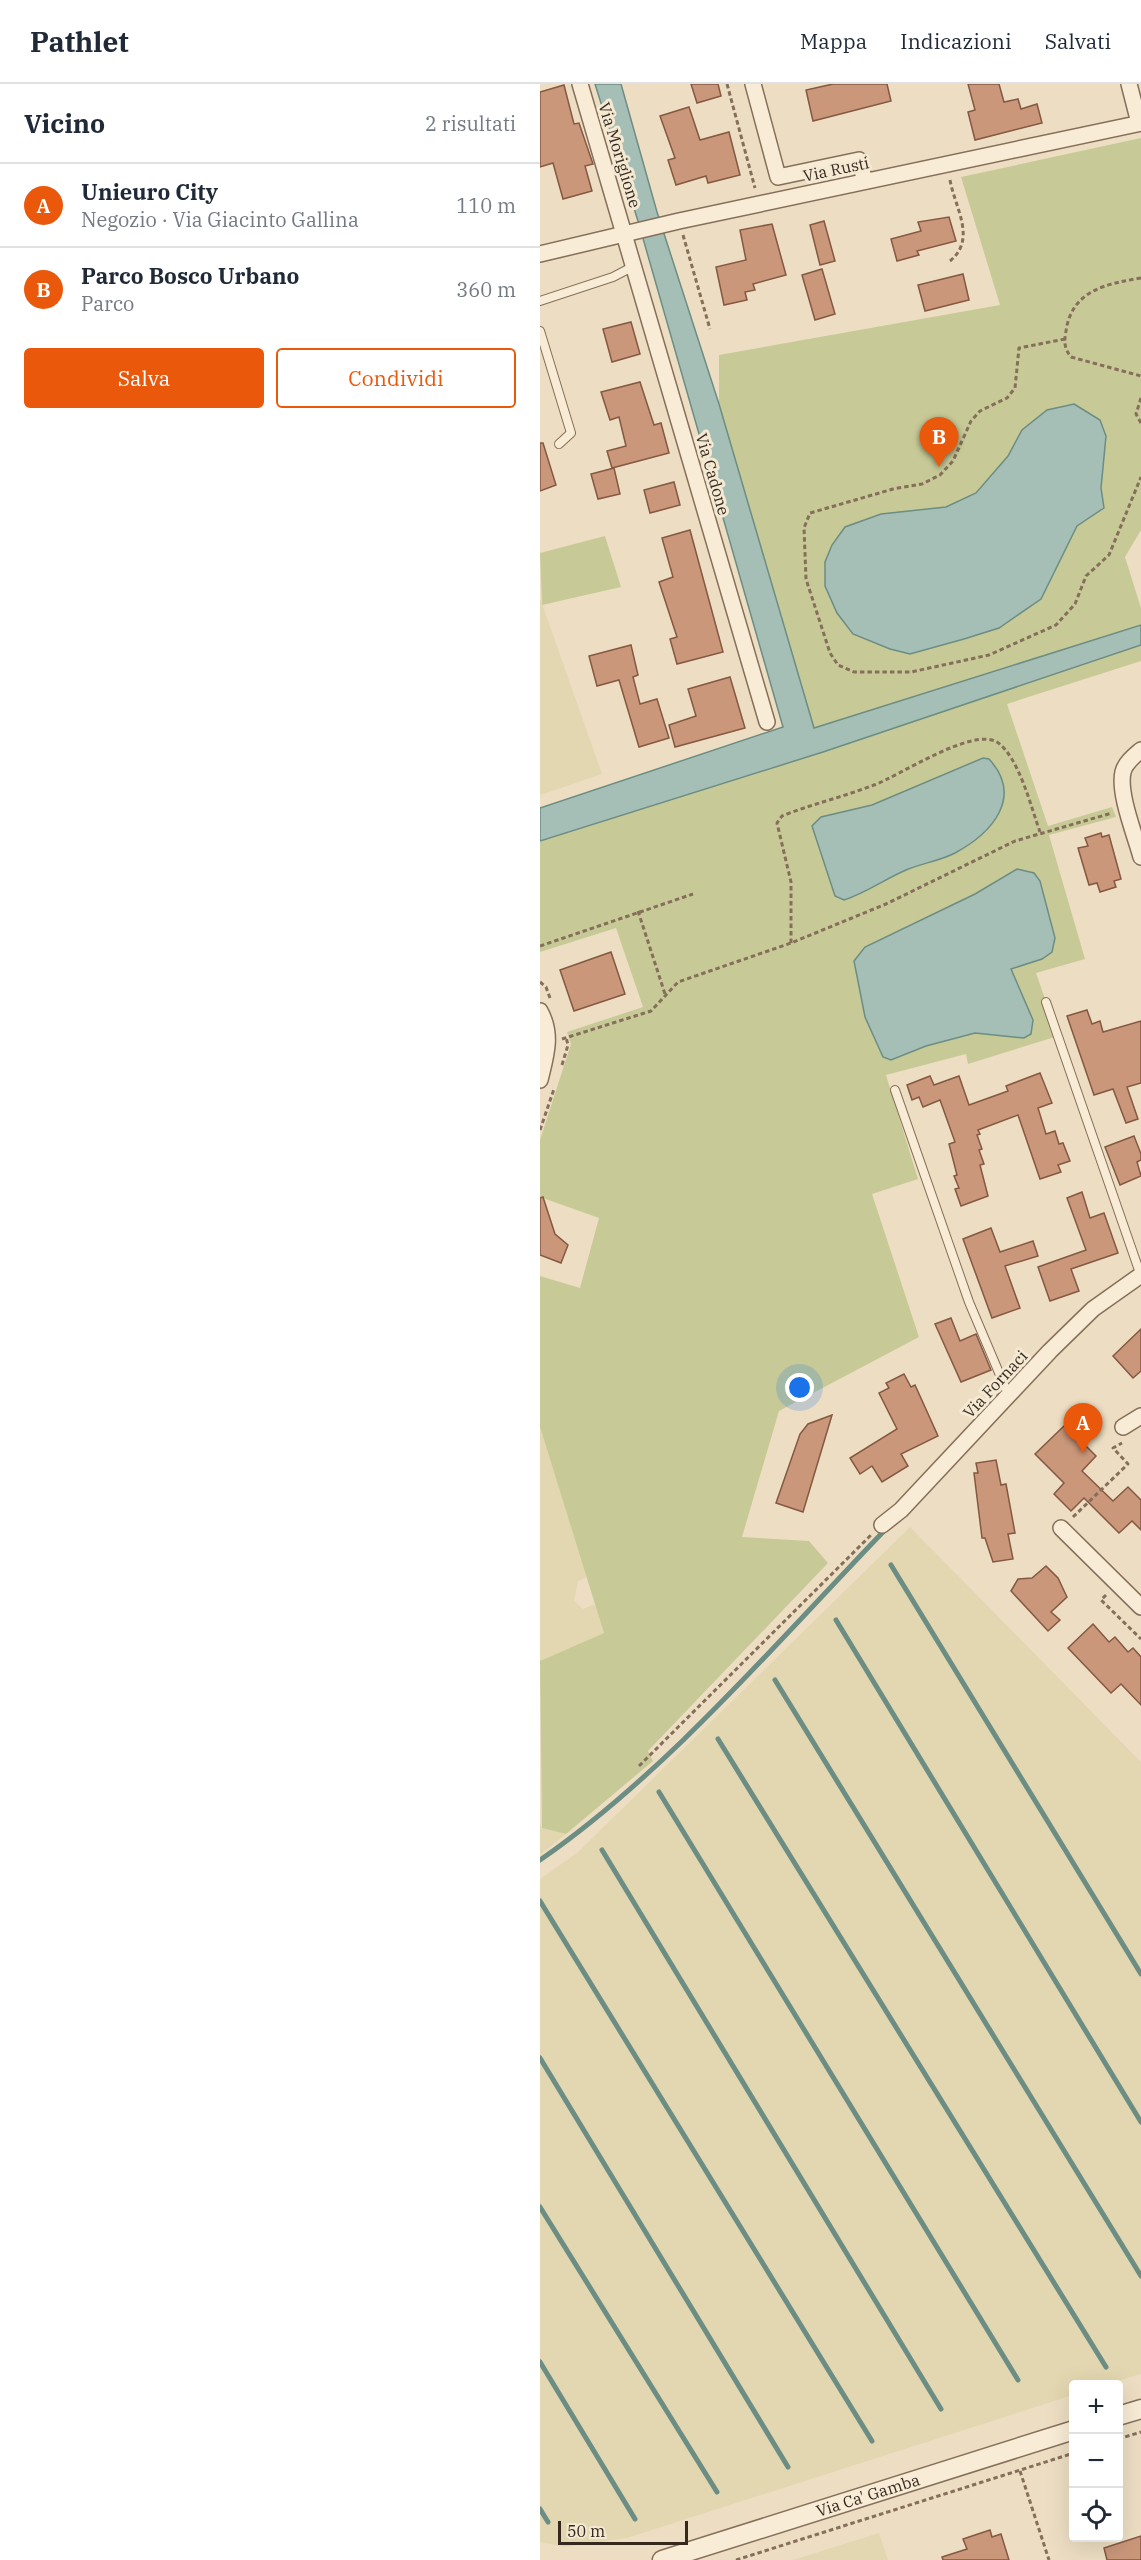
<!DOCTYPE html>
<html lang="it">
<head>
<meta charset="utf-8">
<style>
  body { margin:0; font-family:"IBM Plex Serif",serif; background:#f6f6f7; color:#1f2937 }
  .controls { position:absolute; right:18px; bottom:18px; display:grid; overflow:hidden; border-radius:6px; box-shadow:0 6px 24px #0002 }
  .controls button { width:54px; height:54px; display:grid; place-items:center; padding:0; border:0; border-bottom:2px solid #e0e1e3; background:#fff; color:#1f2937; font:30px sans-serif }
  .scale { position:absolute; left:18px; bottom:15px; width:130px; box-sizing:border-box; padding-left:6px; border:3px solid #36281e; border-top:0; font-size:16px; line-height:21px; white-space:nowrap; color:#36281e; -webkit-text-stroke:4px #f4e9d2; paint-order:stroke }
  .you { position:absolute; left:260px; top:1304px; width:21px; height:21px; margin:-15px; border:4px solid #fff; border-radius:50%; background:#1a73e8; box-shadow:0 0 0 9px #1a73e833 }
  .badge { display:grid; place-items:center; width:39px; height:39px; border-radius:50%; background:#ea580c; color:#fff; font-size:20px; font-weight:700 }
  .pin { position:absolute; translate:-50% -50px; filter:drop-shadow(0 2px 3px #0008) }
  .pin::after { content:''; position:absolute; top:32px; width:21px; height:18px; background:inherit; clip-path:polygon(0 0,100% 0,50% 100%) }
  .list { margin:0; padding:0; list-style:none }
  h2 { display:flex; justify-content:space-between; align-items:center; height:78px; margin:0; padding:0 24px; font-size:26px }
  h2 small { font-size:20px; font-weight:400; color:#747a83 }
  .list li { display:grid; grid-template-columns:39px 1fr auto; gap:18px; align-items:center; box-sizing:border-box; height:84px; padding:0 24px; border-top:2px solid #e0e1e3 }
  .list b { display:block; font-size:22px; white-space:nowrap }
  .list p { margin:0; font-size:20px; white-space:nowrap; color:#747a83 }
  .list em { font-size:20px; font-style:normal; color:#747a83 }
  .actions { display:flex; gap:12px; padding:18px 24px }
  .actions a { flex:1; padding:14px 0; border:2px solid #ea580c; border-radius:6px; text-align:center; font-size:21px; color:#ea580c }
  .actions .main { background:#ea580c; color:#fff }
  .icon { flex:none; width:33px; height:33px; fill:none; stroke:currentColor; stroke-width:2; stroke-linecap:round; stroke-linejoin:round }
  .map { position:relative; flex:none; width:601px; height:2476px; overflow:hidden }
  header { display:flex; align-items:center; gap:36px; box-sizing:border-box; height:84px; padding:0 30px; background:#fff; border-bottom:2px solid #e0e1e3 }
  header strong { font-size:28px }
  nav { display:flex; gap:33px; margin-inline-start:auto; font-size:21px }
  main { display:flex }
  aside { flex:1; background:#fff }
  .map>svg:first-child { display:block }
</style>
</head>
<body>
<header>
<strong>Pathlet</strong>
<nav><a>Mappa</a><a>Indicazioni</a><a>Salvati</a></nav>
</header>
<main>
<aside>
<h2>Vicino<small>2 risultati</small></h2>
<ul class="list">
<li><span class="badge">A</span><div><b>Unieuro City</b><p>Negozio · Via Giacinto Gallina</p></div><em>110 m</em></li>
<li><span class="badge">B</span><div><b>Parco Bosco Urbano</b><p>Parco</p></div><em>360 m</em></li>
</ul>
<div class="actions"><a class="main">Salva</a><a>Condividi</a></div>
</aside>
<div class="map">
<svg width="601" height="2476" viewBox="0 0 601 2476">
  <rect width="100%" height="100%" fill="#eddec3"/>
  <g fill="#e2d7b0">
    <path d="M0,514l62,176 -62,21z"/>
    <path d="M0,1343l47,150 -9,4 -4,20 9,8 12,-5 9,29 -64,28z"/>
    <path d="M370,1443l231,235v612l-34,10h-33l-1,11 -446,143 -62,9 -25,-5v-663l37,-26z"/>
    <path d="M0,1739l2,5 24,6 -26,21z"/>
    <path d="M339,2449l9,27h-95z"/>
  </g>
  <g fill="#c7ca97">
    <path d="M601,54v392l-16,27 16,51v17l-327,104 -95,-325v-49l281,-50 -39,-128z"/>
    <path d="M65,452l16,51 -79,18 -2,-52z"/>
    <path d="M601,561v16l-134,43 41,122 64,-19 4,10 -67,18 36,124 -49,14 22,63 -90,28 -2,-10 -80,21 32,104 -46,15 47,143 -140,74 -37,126 67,4 19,22 -180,188 5,10 -87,73 -24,-6 -2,-167 64,-28 -64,-206v-151l40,12 19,-70 -59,-21v-57l31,-96 -4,-12 76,-25 -27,-79 -76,24v-111l283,-89z"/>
  </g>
  <g fill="#a5bfb6" stroke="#6c8d83" stroke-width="1.5">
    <path d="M55,0h26l36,128 62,192 95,324 327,-103v20l-318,107 -283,89v-33l243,-81 -145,-506z"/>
    <path d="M534,320l26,16 6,16 -5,52 3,20 -27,18 -36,73 -42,29 -35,11 -54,15 -20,-5 -37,-15 -16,-21 -12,-27v-24l7,-17 13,-18 36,-13 65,-7 30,-14 32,-37 14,-26 25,-20z"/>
    <path d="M443,674l6,1c35,38 3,74 -34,94 -15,8 -33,10 -49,17 -21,9 -40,23 -62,30l-9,-4 -23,-70 9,-9 51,-12z"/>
    <path d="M477,785l17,4 6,8 15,57 -3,14 -10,7 -31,10 22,51 -2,14 -7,4 -49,-5 -49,13 -35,14 -8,-3 -18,-40 -11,-56 11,-14 110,-53z"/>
  </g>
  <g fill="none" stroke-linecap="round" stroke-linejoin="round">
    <g stroke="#6c8d83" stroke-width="5">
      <path d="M351,1481l250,409"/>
      <path d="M296,1536l305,502"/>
      <path d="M235,1596l366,596"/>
      <path d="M178,1655l388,628"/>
      <path d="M119,1708l359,588"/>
      <path d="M62,1766l339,559"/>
      <path d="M0,1776c125,-86 238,-219 343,-328"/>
      <path d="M0,1817l332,540"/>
      <path d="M0,1974l248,409"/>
      <path d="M0,2123l177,285"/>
      <path d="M0,2278l95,157"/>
      <path d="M0,2425l8,13"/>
    </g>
  </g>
  <g fill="#ca977a" stroke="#845841" stroke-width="1.5">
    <path d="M151,0h27l3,12 -24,7z"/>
    <path d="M347,0l4,17 -78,20 -7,-31 27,-6z"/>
    <path d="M428,0h31l5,18 14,-3 3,10 16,-5 5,19 -67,17 -7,-28 7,-2z"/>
    <path d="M24,1l10,39 5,-1 14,41 -8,2 7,25 -29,8 -10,-36 -13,4v-75z"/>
    <path d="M149,23l11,33 29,-8 11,43 -32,8 -2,-7 -30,9 -8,-25 7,-2 -15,-42z"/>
    <path d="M409,133l7,24 -39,10 2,4 -22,6 -6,-22 30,-8 -3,-9z"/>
    <path d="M284,137l11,40 -15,4 -10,-40z"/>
    <path d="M232,140l14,51 -33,9 2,6 -10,2 2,8 -23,5 -8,-38 30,-7 -6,-30z"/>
    <path d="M282,185l13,45 -20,6 -13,-45z"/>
    <path d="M423,190l6,26 -44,11 -7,-26z"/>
    <path d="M91,238l9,32 -28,8 -9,-33z"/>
    <path d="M100,298l14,43 7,-2 8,30 -57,15 -5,-17 19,-5 -7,-29 -9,3 -9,-28z"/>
    <path d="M0,359h3l13,42 -16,6z"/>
    <path d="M74,384l6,26 -22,5 -7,-25z"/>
    <path d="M134,398l6,23 -30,8 -6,-23z"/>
    <path d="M150,446l33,122 -46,12 -7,-25 7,-2 -18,-55 14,-5 -11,-39z"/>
    <path d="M91,561l7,30 -5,2 7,27 17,-5 12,39 -30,9 -20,-67 -22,6 -8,-30z"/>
    <path d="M190,593l15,51 -70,19 -6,-22 27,-9 -8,-27z"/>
    <path d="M561,749l1,4 7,-2 12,44 -7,2 2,6 -16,5 -3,-9 -8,2 -11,-37 10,-2 -3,-8z"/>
    <path d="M71,868l14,42 -51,17 -14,-41z"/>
    <path d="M547,926l5,14 8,-3 3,11 38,-11v62l-14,4 11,32 -12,4 -13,-34 -19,6 -27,-79z"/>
    <path d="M500,989l12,30 -14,5 8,26 9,-3 4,13 4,-1 7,18 -12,4 3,7 -21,7 -22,-64 -40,15 2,4 -3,1 5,14 -3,1 5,14 -4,1 8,31 -27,10 -6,-17 4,-1 -5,-12 3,-1 -8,-31 6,-2 -15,-42 -17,7 -4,-10 -7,3 -5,-15 23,-9 4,9 25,-9 10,29 39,-14 -2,-5z"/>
    <path d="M594,1052l7,18v6l-4,2 4,14 -21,9 -15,-38z"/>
    <path d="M542,1108l8,26 14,-5 14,40 -47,16 8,22 -29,10 -12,-34 48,-17 -19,-52z"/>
    <path d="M3,1113l12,37 13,11 -7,18 -21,-8v-57z"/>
    <path d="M451,1144l9,24 33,-11 5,15 -33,10 15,42 -28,10 -29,-79z"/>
    <path d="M411,1234l9,23 16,-7 15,36 -30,12 -26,-58z"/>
    <path d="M601,1245v42l-8,7 -20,-22z"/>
    <path d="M364,1290l7,13 4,-2 23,51 -37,18 7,12 -26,16 -10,-16 -12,8 -10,-16 47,-29 -18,-36 10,-5 -3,-5z"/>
    <path d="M292,1331l-29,97 -27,-9 24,-69 8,-10z"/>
    <path d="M525,1341l31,31 -14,15 31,30 15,-14 13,13v30l-9,-9 -13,12 -35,-35 -13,13 -17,-17 10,-11 -29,-29z"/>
    <path d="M456,1376l5,25 5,-1 9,49 -7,1 5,25 -20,3 -8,-24h-3l-8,-65h4l-2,-10z"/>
    <path d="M506,1482l12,12 9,19 -16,15 9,8 -12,11 -37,-40 7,-12 14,-1z"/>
    <path d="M553,1540l16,18 6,-5 13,15 5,-4 8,9v48l-20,-21 -10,9 -43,-45z"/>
    <path d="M450,2446l2,7 9,-3 8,26h-66l-1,-3 25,-8 -4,-10z"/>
    <path d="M601,2452v24h-34l-3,-12z"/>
  </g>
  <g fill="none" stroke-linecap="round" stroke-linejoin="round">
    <g stroke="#866f5a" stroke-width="10">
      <g id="service">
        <path d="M0,217l73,-24 21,-11"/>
        <path d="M0,247l31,102 -12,11"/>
        <path d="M506,918l95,274"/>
        <path d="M355,1006l74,212 39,92"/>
      </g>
    </g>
    <g stroke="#866f5a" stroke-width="18">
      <g id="minor">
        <path d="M40,0l187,638"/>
        <path d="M213,0l25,93 81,-17 6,21"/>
        <path d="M589,0l10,39"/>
        <path d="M0,170l139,-33 462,-98"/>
        <path d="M601,666c-7,6 -16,13 -18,22 -5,21 12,63 18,85"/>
        <path d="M0,927c13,24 6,44 0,69"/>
        <path d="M583,1343l18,-11"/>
        <path d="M342,1441l19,-15 149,-159 43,-42 48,-34"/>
        <path d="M521,1444l80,79"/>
      </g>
    </g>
    <g stroke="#866f5a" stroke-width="21">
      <g id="tertiary">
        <path d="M578,2332l23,-7"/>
        <path id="s1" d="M122,2476l412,-130"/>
      </g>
    </g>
    <g stroke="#866f5a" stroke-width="3" stroke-dasharray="4.5 3" stroke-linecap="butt">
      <path d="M187,0l28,104"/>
      <path d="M410,96c5,28 27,59 0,81"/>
      <path d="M143,151l27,94"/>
      <path d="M601,194c-35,6 -69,12 -75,53 -2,11 -2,17 5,26l70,19"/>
      <path d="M525,255l-46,9 -4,40 -8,10 -27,13 -9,10 -18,40 -13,14 -18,9 -29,5 -83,24 -6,15 2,51 24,74 8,12 16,7h57l78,-17 67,-30 19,-21 11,-28 23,-21 32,-78"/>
      <path d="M601,314l-5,16 5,9"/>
      <path d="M98,827l27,83"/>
      <path d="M251,859v-61l-14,-59 5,-7c30,-12 61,-19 92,-31 25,-9 98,-58 123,-43 22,15 34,65 43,90"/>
      <path d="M0,862l153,-52"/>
      <path d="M0,898l6,5 4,11"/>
      <path d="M22,955l89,-28 27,-29 113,-39 95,-39 129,-63 97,-28"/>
      <path d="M22,981l6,-20 -2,-8"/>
      <path d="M0,1046l14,-41"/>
      <path d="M533,1433l55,-53 -15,-16 9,-5"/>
      <path d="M566,1511l-5,5 40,39"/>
      <path d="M99,1682l233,-232"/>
      <path d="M578,2355l23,-7"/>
      <path d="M480,2387l29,89"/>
      <path d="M196,2476l338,-107"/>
    </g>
    <use href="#service" stroke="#f8ecd6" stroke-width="8"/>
    <use href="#minor" stroke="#f8ecd6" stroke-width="15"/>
    <use href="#tertiary" stroke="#f8ecd6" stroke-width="18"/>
  </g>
  <g text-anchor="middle" stroke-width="6" stroke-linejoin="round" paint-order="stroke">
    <g font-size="16" fill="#36281e" stroke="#f4e9d2">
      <text transform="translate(80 71) rotate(73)" y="6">Via Moriglione</text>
      <text transform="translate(296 85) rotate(-12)" y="6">Via Rusti</text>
      <text transform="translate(173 390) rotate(74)" y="6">Via Cadone</text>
      <text transform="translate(455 1300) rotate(-47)" y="6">Via Fornaci</text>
      <text dy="6" stroke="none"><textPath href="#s1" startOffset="216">Via Ca' Gamba</textPath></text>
    </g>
  </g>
</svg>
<div class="controls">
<button>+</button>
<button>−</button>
<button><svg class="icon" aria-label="locate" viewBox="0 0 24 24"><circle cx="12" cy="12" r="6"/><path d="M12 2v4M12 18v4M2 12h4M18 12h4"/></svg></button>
</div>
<div class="scale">50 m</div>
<div class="you"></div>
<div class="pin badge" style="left:543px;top:1369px">A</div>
<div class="pin badge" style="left:399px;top:383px">B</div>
</div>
</main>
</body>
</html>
